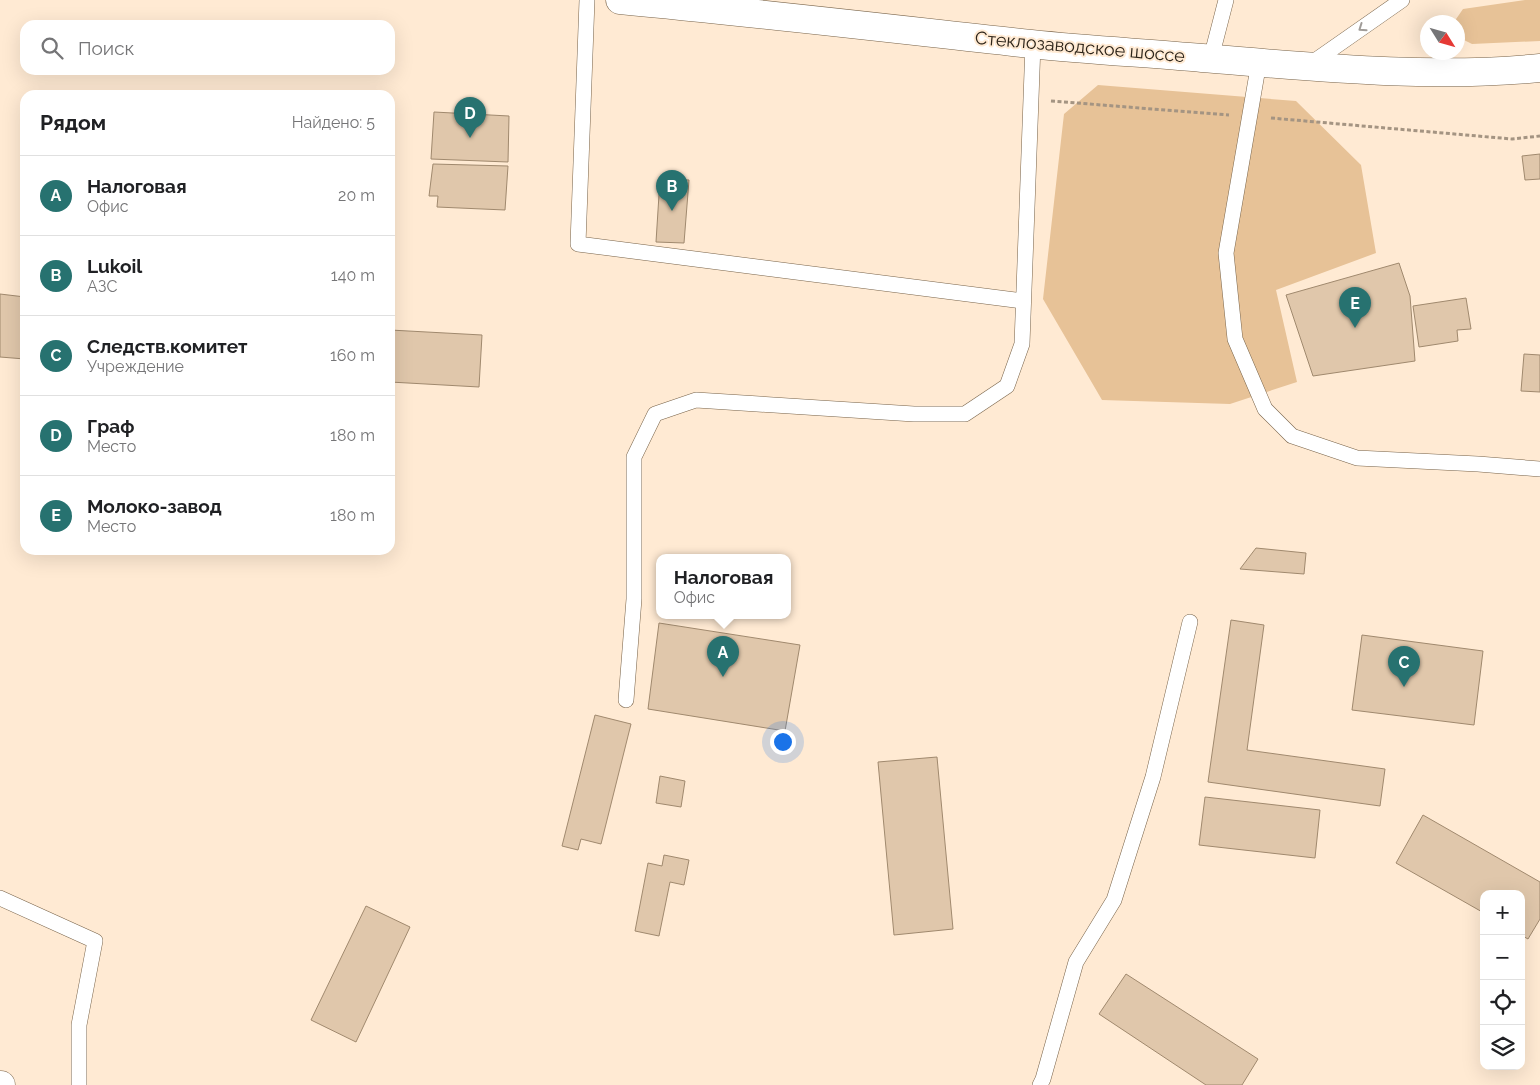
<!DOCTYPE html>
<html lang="ru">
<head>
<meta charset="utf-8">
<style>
  body { margin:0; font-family:Raleway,sans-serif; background:#f2f2f2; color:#202124 }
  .controls { position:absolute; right:15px; bottom:15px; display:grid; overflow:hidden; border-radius:10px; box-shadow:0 5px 20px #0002 }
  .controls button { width:45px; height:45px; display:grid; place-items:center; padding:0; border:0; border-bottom:1px solid #e0e0e0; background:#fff; color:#202124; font:25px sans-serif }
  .compass { position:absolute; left:1420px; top:15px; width:45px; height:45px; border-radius:50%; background:#fff; box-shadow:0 5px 20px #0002; rotate:127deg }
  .you { position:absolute; left:782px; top:741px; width:18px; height:18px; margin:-12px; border:4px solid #fff; border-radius:50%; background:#1a73e8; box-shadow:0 0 0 8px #1a73e833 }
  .badge { display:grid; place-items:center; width:32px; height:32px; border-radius:50%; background:#277270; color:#fff; font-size:16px; font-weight:700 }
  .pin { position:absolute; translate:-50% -41px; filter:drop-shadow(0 1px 2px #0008) }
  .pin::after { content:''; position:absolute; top:26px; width:18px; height:15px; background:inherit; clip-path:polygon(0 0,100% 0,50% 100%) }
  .popup { position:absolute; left:656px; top:554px; width:135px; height:65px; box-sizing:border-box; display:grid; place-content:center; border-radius:10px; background:#fff; filter:drop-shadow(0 1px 4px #0005); font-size:16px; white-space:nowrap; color:#757577 }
  .popup b { font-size:19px; color:#202124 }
  .popup::after { content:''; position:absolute; left:50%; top:100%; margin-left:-10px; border:10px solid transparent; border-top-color:#fff }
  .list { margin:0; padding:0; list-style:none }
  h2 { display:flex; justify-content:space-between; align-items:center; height:65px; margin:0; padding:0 20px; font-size:21px }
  h2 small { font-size:16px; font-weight:400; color:#757577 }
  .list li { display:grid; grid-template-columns:32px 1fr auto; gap:15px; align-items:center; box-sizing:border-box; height:80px; padding:0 20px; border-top:1px solid #e0e0e0 }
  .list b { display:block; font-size:19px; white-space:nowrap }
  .list p { margin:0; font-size:16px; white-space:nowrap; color:#757577 }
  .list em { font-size:16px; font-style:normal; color:#757577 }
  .icon { flex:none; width:28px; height:28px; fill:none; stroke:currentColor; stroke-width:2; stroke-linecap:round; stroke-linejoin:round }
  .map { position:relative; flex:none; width:1540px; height:1085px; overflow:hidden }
  .search { position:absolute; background:#fff; box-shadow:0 5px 20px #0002; left:20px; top:20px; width:375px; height:55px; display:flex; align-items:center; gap:12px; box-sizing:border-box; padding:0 18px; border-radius:15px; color:#757577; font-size:19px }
  .panel { position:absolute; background:#fff; box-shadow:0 5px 20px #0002; left:20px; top:90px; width:375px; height:465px; border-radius:15px }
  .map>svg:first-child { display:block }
</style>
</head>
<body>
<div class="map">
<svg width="1540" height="1085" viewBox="0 0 1540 1085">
  <rect width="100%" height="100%" fill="#ffead3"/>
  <g fill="#e7c297">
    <path d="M1525,0h15v41l-68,3 -14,-7v-15h-4l9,-13z"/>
    <path d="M1098,85l198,16 65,64 15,88 -100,37 21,92 -67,22 -128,-4 -59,-101 21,-185z"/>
  </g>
  <g fill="#e0c7ab" stroke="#a0896e">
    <path d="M434,112l75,4 -1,46 -77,-3z"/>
    <path d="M1540,154v25l-15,1 -3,-24z"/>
    <path d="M433,164l75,2 -3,44 -68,-3 1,-11h-9z"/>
    <path d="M660,179l29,1 -5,63 -28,-1z"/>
    <path d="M1399,263l11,33 5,65 -102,15 -27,-81z"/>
    <path d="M0,294l25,3v62l-25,-2z"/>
    <path d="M1466,298l5,31 -14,1 1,11 -39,6 -6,-41z"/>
    <path d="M390,330l92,5 -3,52 -89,-5z"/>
    <path d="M1524,354l16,1v37l-19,-1z"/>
    <path d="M1256,548l50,5 -2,21 -64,-5z"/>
    <path d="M1231,620l33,5 -17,125 138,19 -5,37 -172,-24z"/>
    <path d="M659,623l141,22 -15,86 -137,-22z"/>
    <path d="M1362,635l121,16 -9,74 -122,-15z"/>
    <path d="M595,715l36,9 -30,120 -20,-5 -3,11 -16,-4z"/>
    <path d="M937,757l16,172 -59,6 -16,-173z"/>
    <path d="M660,776l25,5 -4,26 -25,-4z"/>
    <path d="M1205,797l115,13 -5,48 -116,-13z"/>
    <path d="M1423,815l117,67v37l-12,20 -7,-4v-41h-37v19l-88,-50z"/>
    <path d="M664,855l25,5 -5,25 -14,-3 -11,54 -24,-5 13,-68 14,3z"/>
    <path d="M366,906l44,21 -54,115 -45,-22z"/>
    <path d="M1126,974l132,85 -16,26h-36l-107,-71z"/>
  </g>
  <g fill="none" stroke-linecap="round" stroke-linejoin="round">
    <g stroke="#786349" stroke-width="16">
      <g id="service">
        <path d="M587,0l-9,244 445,57"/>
        <path d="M1211,58l15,-58"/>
        <path d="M1259,62l-33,191 9,86 30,70 27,27 65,22 121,6 62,5"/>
        <path d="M1309,65l93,-65"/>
        <path d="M626,700l8,-101v-142l21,-43 41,-14 218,14h51l42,-28 15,-42 11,-300"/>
        <path d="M0,898l95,43 -16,84v60"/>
        <path d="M1040,1085l3,-6 33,-117 38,-62 39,-123 37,-155"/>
      </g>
    </g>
    <g stroke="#786349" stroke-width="29">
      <g id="secondary">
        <path d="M620,0c137,13 274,29 411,44 57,6 114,9 171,14 112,9 226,21 338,10"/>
        <path d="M0,1085h1"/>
      </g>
    </g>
    <g stroke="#a49482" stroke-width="3" stroke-dasharray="4 2.5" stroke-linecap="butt">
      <path d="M1051,101l178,14"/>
      <path d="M1271,118l241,21 28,-3"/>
    </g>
    <use href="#service" stroke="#fff" stroke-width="15"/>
    <use href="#secondary" stroke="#fff" stroke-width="28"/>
  </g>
  <defs><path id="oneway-chevron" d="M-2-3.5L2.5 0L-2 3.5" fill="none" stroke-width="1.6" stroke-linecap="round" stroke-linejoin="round" transform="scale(1.25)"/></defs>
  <use stroke="#a09c98" href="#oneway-chevron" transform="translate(1362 28) rotate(145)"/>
  <g text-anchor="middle" stroke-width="4" stroke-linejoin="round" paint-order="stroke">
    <g font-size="18" fill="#2d2419" stroke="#ffead3">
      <text transform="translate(1080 47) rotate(5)" y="6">Стеклозаводское шоссе</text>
    </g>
  </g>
</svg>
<div class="controls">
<button>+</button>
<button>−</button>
<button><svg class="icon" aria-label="locate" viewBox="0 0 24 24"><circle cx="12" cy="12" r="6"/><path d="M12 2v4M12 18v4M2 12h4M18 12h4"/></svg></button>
<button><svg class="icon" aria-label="layers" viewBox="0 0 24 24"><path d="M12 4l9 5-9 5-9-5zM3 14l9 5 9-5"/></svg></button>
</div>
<svg class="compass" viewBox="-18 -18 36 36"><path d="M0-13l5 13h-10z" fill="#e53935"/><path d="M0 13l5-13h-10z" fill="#757577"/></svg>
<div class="you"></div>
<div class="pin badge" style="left:723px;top:677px">A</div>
<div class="popup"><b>Налоговая</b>Офис</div>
<div class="pin badge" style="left:672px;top:211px">B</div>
<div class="pin badge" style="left:1404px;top:687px">C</div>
<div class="pin badge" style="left:470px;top:138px">D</div>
<div class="pin badge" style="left:1355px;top:328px">E</div>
<div class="search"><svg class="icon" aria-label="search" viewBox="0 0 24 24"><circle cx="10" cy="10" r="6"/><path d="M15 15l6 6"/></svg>Поиск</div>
<section class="panel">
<h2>Рядом<small>Найдено: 5</small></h2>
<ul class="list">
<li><span class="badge">A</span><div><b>Налоговая</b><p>Офис</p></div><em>20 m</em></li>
<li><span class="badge">B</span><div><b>Lukoil</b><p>АЗС</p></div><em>140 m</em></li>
<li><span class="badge">C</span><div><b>Следств.комитет</b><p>Учреждение</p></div><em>160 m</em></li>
<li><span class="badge">D</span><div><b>Граф</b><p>Место</p></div><em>180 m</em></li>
<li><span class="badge">E</span><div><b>Молоко-завод</b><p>Место</p></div><em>180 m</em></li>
</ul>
</section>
</div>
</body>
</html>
